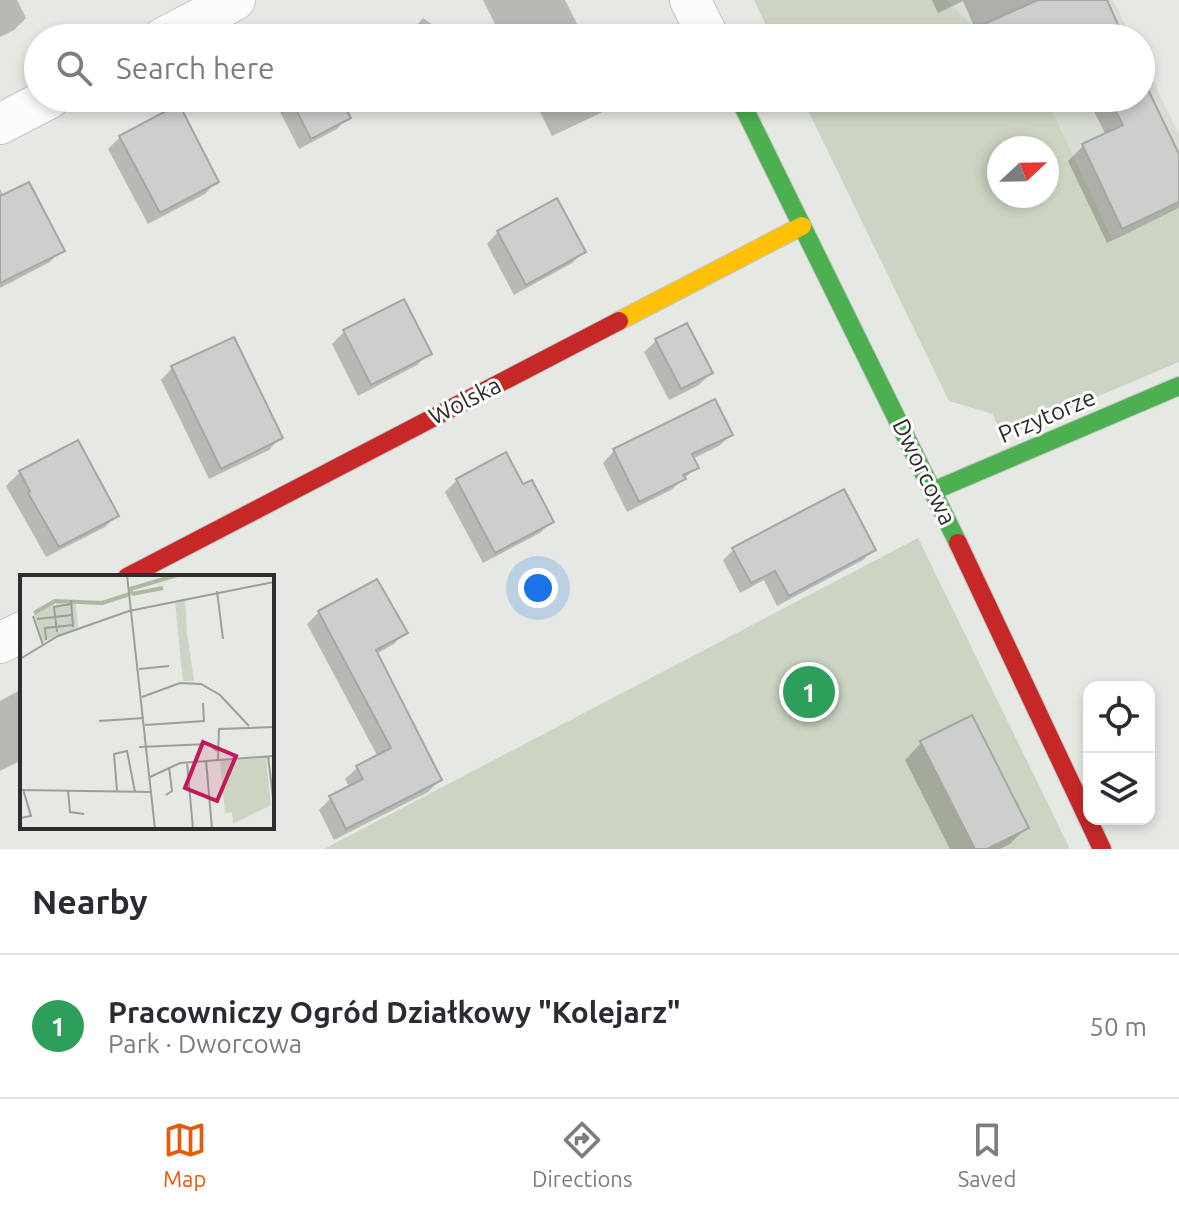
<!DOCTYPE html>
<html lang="en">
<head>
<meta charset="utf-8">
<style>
  body { margin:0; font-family:Ubuntu,sans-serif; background:#f7f7f7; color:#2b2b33 }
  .controls { position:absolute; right:24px; bottom:24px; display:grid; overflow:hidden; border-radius:16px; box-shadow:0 4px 12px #0003 }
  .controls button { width:72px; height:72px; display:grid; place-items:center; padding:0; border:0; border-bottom:2px solid #e1e1e2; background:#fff; color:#2b2b33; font:40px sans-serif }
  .compass { position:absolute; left:987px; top:136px; width:72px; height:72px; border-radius:50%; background:#fff; box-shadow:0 4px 12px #0003; rotate:68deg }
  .you { position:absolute; left:538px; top:588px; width:28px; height:28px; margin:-20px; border:6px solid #fff; border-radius:50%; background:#1a73e8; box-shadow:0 0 0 12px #1a73e833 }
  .badge { display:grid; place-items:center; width:52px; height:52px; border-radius:50%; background:#ea580c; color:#fff; font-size:26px; font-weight:700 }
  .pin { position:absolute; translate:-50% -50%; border:4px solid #fff; box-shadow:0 2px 8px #0006 }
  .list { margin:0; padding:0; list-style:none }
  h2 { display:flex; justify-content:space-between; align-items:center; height:104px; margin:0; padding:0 32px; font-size:34px }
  h2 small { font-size:26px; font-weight:400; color:#7c7c81 }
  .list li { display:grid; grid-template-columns:52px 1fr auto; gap:24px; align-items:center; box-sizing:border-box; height:144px; padding:0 32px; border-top:2px solid #e1e1e2 }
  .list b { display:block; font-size:30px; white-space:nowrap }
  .list p { margin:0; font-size:26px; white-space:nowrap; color:#7c7c81 }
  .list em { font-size:26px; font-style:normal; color:#7c7c81 }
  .icon { flex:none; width:44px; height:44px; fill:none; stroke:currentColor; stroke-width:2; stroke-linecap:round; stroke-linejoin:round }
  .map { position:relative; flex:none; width:1179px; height:849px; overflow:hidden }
  .search { position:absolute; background:#fff; box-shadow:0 4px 12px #0003; left:24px; right:24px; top:24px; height:88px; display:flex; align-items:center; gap:20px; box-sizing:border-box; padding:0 28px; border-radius:44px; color:#7c7c81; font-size:30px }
  .sheet { height:248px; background:#fff }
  nav { display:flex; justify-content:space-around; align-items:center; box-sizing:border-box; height:112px; border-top:2px solid #e1e1e2; background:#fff; font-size:22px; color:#7c7c81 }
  nav a { display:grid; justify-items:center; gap:4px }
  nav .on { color:#ea580c }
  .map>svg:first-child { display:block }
</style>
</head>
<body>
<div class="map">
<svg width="1179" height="849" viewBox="0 0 1179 849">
  <rect width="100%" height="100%" fill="#e5e8e3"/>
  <g fill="#d7ddd2">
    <path d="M946,0h167l19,38h-146z"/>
    <path d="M1141,57l38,77v75l-67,31 -66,-142h95z"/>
  </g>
  <g fill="#ccd5c4" fill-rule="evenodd">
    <path d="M754,0h192l40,38h-214z"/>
    <path d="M802,98h244l66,141 67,-30v153l-177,75 -9,-23 -44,-13zM1047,148v48h-48v-48z"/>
    <path d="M918,538l152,311h-746z"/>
  </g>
  <g fill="#0003">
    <path d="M0,0h17l9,18 -12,12 -14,7z"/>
    <path d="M483,0h82l19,38h-82z"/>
    <path d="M932,0h173l18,38h-144l-16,-37 -25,12z"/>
    <path d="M423,18l28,20h-45z"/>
    <path d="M328,27l5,11h-26z"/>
    <path d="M1141,77l38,81v50l-72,35 -39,-82 15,-15 23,-11 -19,-37h54z"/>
    <path d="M273,98h65l10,19 -11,12 -38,20z"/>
    <path d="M533,98h86l-10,11 -57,27z"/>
    <path d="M120,137l96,45 -11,12 -57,30 -40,-75z"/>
    <path d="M0,189l4,7 58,54 -12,12 -50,26z"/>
    <path d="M498,232l86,20 -12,11 -58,32 -27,-51z"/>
    <path d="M403,302l26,51 -12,12 -59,31 -26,-52 12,-12z"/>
    <path d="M656,341l55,32 -12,12 -30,15 -25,-48z"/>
    <path d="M172,368l108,70 -11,12 -60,29 -48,-99z"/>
    <path d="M731,435l-12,11 -27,13 4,9 -25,22 -44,22 -24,-49 11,-12z"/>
    <path d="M78,443l39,72 -12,12 -59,30 -40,-71 12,-12z"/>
    <path d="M457,480l65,7 30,34 -12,12 -57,30 -38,-71z"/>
    <path d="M734,549h140l-11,11 -86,46 -13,-26 -24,13 -17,-33z"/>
    <path d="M319,612l86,20 -11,12 -18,10 64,126 -12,12 -94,48 -15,-30 12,-12 19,-10 -5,-9 12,-11 21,-11 -71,-133z"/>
    <path d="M22,689v71l-22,11v-70z"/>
    <path d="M921,743l105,85 -16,16 -10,5h-50l-45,-89z"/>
  </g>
  <g fill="#cccfcb" stroke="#a5a7a3" stroke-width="2">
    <path d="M1038,0h69l17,38h-171z"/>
    <path d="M1141,75l38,79v48l-57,27 -40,-85 41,-19 -14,-27h32z"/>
    <path d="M290,98h50l11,20 -40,21z"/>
    <path d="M179,104l40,78 -59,31 -41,-77z"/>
    <path d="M29,182l36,69 -65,32v-87z"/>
    <path d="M557,198l29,54 -60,33 -29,-54z"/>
    <path d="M404,299l28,55 -61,31 -28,-55z"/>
    <path d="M687,323l26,50 -32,16 -26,-50z"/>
    <path d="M234,337l49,101 -62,31 -50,-103z"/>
    <path d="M715,399l18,36 -41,19 7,14 -16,7 3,4 -47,23 -26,-53z"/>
    <path d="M78,440l41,76 -60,31 -31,-54 2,-2 -11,-20z"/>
    <path d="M506,452l17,32 9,-4 22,42 -59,31 -39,-74z"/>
    <path d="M844,489l32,61 -87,46 -14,-25 -24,12 -19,-35z"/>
    <path d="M377,579l31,54 -32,17 66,130 -96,49 -17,-33 34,-17 -7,-13 35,-18 -73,-137z"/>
    <path d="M972,715l57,113 -42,21h-12l-55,-108z"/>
  </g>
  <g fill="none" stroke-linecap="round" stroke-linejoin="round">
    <g stroke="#c2c5c1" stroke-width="42">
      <g id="street">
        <path d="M690,0l19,38"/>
        <path d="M163,38l72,-38"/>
        <path d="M0,124l50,-26"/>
        <path d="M0,643l22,-11"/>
      </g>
    </g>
    <g stroke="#c2c5c1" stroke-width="20">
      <g id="fast">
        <path d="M739,98l219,445"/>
        <path d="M933,491l246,-105"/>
      </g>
    </g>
    <g stroke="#c2c5c1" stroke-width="20">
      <path id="slow" d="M619,321l183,-95"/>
    </g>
    <g stroke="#c2c5c1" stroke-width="20">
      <g id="jam">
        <path d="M958,543l144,306"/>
        <path d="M127,577l492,-256"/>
      </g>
    </g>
    <use href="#street" stroke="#fbfcfb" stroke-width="40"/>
    <use href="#fast" stroke="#4caf50" stroke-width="18"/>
    <use href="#slow" stroke="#ffc107" stroke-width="18"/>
    <use href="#jam" stroke="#c62828" stroke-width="18"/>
  </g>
  <g text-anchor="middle" stroke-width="6" stroke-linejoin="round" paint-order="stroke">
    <g font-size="24" fill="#2d2e2b" stroke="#fff">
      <text transform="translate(465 401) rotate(-27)" y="8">Wolska</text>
      <text transform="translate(1047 416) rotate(-23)" y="8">Przytorze</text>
      <text transform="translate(924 472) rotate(64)" y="8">Dworcowa</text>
    </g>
  </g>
  <g transform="translate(20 575)">
    <rect width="254" height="254" fill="#e5e8e3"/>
    <path d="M165,23l2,35 7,48h-11l-8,-80zM55,24l3,28 -35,15 -9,-27 5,-6zM246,183l5,47 -38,19 -1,-12 -7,1 -5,-52z" fill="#ccd5c4"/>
    <path fill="none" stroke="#acb8a0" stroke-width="4" d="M112,19l-2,-5 47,-14M112,19l31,-6M14,38l21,-12 47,2 28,-9"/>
    <path fill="none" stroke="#9b9e99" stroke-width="2" d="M107,0l28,254M197,16l6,48M51,25l2,27M13,41l10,29M17,44l35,-4M37,57l-3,-25 17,-3M26,65l-1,-12 28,-3M0,84l38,-23 71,-25 145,-29M119,94l30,-3M122,122l38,-14 21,1 19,11 29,31M79,146l45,-3M125,150l59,-4 -1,-18M119,172l70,-3 8,7M248,181l6,50M186,185l6,69M198,185l1,-31 55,-2M167,187l6,67M130,202l30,-14 94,-7M0,215l132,2M48,215l2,22 14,2M97,216l-3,-37 13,-3 8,41M146,220l6,-4 -3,-24M0,243l11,-2 -8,-27"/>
    <path fill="#c2185b" fill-opacity="0.15" stroke="#c2185b" stroke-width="4" d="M183,167l33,14 -19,45 -32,-13z"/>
    <rect width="254" height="254" fill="none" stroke="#2d2e2b" stroke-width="4"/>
  </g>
</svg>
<div class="controls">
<button><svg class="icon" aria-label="locate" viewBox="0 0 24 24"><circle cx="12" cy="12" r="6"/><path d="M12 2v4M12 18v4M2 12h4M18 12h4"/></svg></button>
<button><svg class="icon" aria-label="layers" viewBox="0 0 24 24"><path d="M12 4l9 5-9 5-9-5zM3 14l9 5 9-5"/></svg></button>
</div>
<svg class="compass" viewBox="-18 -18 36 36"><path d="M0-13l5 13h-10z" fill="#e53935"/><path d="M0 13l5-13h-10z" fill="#7c7c81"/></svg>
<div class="you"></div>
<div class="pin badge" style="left:809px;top:692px;background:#2e9e5b">1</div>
<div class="search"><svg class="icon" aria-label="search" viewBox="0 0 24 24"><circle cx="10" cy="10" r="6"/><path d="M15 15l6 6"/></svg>Search here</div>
</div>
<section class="sheet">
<h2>Nearby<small></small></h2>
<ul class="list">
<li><span class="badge" style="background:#2e9e5b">1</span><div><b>Pracowniczy Ogród Działkowy &quot;Kolejarz&quot;</b><p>Park · Dworcowa</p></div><em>50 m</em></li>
</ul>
</section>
<nav>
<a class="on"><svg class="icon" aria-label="map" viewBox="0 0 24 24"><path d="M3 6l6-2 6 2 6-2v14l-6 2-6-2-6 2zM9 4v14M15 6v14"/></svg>Map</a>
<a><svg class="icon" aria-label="directions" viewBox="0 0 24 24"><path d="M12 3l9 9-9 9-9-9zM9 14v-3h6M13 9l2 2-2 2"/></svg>Directions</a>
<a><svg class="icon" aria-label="saved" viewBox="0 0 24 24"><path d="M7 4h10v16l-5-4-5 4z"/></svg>Saved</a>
</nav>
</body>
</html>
